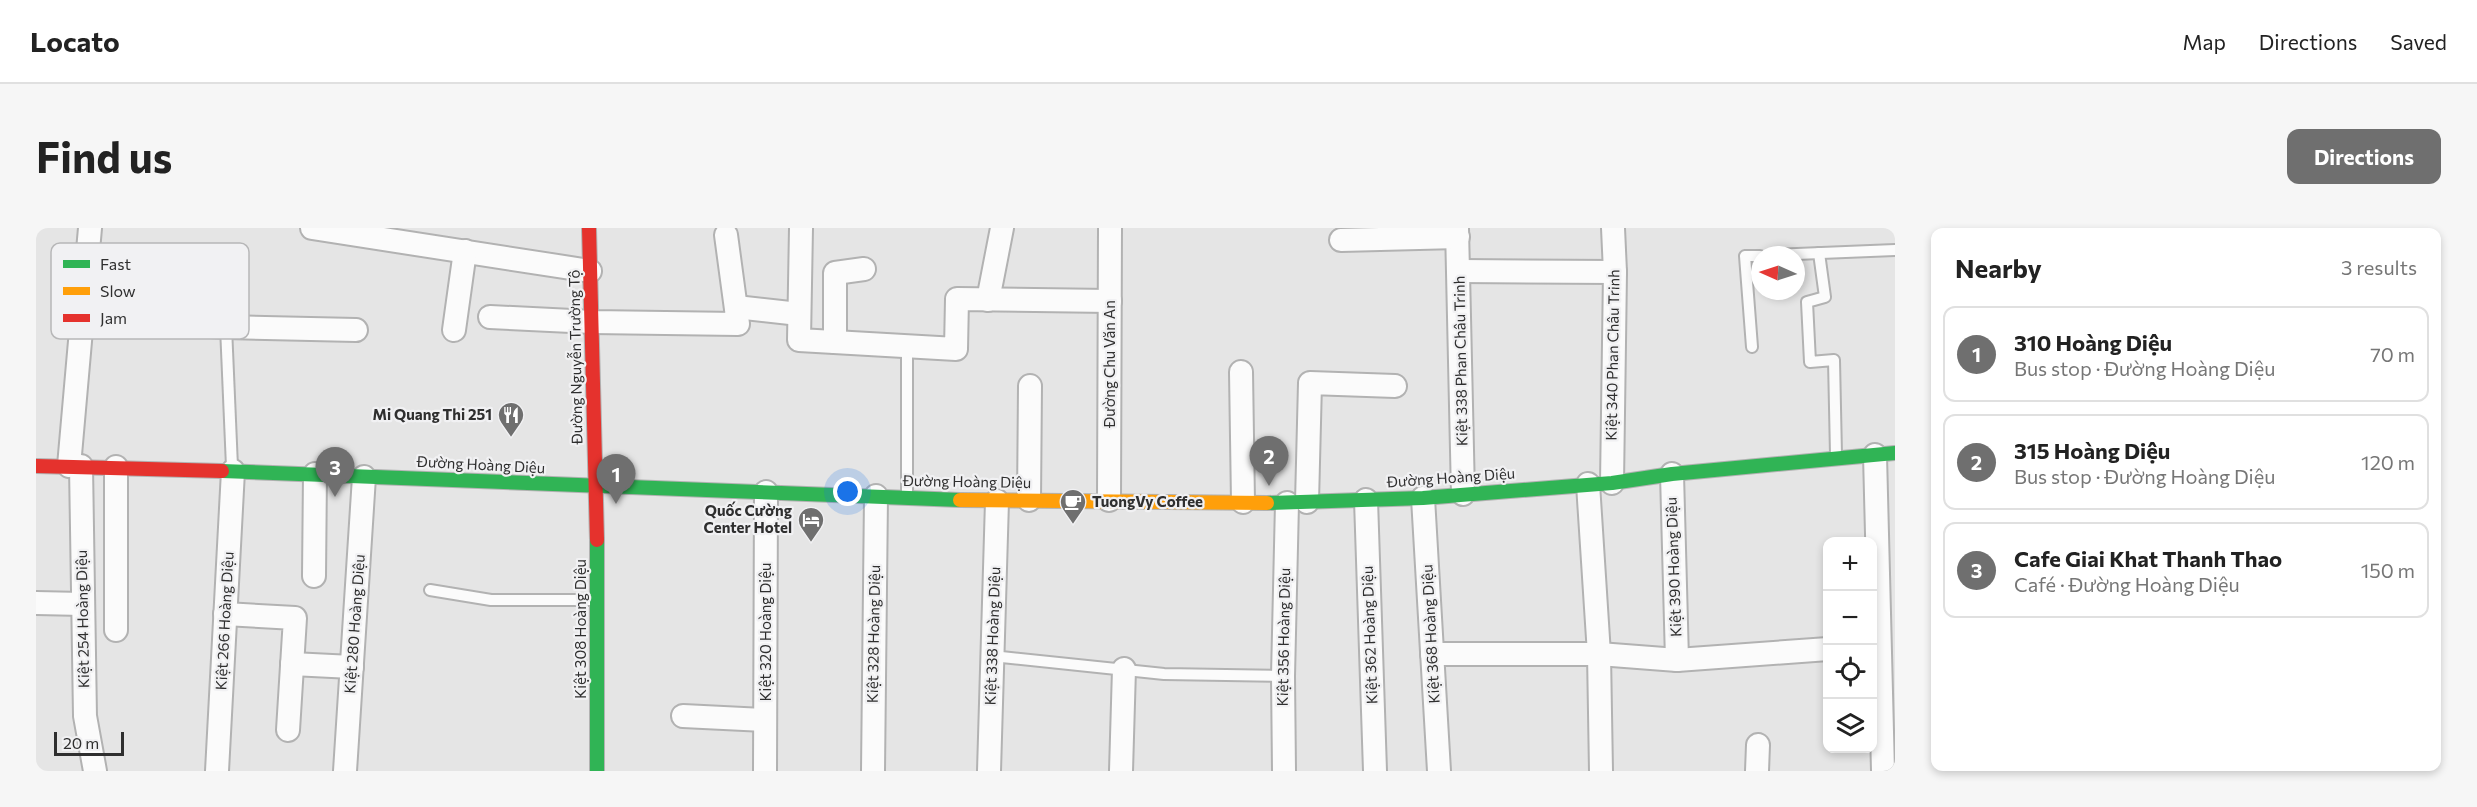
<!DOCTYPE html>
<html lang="en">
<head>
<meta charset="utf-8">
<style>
  body { margin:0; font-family:Commissioner,sans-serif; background:#f6f6f6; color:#222 }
  .controls { position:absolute; right:18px; bottom:18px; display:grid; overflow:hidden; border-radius:12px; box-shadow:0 3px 9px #0003 }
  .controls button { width:54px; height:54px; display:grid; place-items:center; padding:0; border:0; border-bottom:2px solid #e0e0e0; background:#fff; color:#222; font:30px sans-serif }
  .compass { position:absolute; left:1715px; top:18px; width:54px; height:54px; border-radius:50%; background:#fff; box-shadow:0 3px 9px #0003; rotate:273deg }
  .scale { position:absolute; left:18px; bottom:15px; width:70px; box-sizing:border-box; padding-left:6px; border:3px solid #2f2f2f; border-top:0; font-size:16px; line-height:21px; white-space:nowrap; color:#2f2f2f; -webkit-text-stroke:4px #f1f1f3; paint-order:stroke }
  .you { position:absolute; left:812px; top:264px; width:21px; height:21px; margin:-15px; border:4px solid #fff; border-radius:50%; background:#1a73e8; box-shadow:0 0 0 9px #1a73e833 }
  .badge { display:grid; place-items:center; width:39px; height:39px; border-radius:50%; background:#6f6f6f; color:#fff; font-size:20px; font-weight:700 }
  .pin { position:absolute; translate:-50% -50px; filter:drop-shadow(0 2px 3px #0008) }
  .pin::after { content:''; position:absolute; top:32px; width:21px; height:18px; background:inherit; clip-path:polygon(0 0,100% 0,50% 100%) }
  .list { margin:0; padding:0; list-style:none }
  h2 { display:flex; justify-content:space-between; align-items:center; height:78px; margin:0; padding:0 24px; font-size:26px }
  h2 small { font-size:20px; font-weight:400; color:#767676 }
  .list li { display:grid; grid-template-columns:39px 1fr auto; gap:18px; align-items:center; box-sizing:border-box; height:96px; margin:0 12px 12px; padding:0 12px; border:2px solid #e0e0e0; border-radius:12px }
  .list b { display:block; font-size:22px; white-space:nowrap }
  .list p { margin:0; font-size:20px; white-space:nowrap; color:#767676 }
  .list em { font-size:20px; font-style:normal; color:#767676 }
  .icon { flex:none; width:33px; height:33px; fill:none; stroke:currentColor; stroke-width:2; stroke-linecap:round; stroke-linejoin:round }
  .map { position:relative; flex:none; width:1859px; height:543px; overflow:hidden; border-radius:12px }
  header { display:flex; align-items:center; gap:36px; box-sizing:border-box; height:84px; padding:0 30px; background:#fff; border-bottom:2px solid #e0e0e0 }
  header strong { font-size:28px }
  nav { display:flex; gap:33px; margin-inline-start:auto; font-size:21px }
  .intro { display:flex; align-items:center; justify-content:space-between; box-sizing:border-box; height:144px; padding:0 36px }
  h1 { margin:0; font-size:42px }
  .button { padding:15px 27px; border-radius:12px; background:#6f6f6f; color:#fff; font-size:21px; font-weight:700 }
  main { display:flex; gap:36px; padding:0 36px }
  aside { flex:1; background:#fff; border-radius:12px; box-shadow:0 3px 9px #0003 }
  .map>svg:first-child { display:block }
</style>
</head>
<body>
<header>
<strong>Locato</strong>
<nav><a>Map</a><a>Directions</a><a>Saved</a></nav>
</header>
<div class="intro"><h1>Find us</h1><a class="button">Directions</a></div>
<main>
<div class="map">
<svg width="1859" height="543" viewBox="0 0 1859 543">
  <rect width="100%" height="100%" fill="#e5e5e5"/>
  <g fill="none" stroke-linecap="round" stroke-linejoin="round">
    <g stroke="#b2b2b2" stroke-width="14">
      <g id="lane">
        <path d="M1783,25l6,44 -18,5 3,60 24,-2 2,95"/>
        <path d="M1738,27l121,-5"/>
        <path d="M190,99l6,140"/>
        <path d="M1716,119l-7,-91h15"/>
        <path d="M871,266v-148"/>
        <path d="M394,362l61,10h105"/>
        <path d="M956,428l172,18 119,2"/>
      </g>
    </g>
    <g stroke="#b2b2b2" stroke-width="26">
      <g id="street">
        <path d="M276,0l278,43"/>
        <path d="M765,0l-2,112 157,9 1,-50 153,2"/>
        <path d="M1421,0l6,266"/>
        <path d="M1305,12l117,-3"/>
        <path d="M1424,43l155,1"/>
        <path d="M952,72l14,-72"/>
        <path d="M700,79l63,7"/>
        <path d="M46,89l144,10 130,3"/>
        <path d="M454,89l102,5 146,2 -12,-89"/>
        <path d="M418,102l11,-79"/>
        <path d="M799,114v-69l29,-4"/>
        <path d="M1205,144l2,130"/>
        <path d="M1839,227l8,316"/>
        <path d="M33,238l21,-238"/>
        <path d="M45,238l4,250 10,55"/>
        <path d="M1636,246l5,186"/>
        <path d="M1576,255l3,-211 -2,-44"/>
        <path d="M1552,256l11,170 2,117"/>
        <path d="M1387,270l16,273"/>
        <path d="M993,272l1,-114"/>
        <path d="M1073,272l1,-272"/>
        <path d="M1330,272l9,271"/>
        <path d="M1271,274l3,-119 85,3"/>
        <path d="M278,348l1,-102"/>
        <path d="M0,375l47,1"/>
        <path d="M189,386l70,4 -7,112"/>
        <path d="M80,402v-163"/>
        <path d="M1396,426h167l78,6 151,-11"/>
        <path d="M256,436l60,3"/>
        <path d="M647,488l82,4"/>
        <path d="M181,543l16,-300"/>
        <path d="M309,543l19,-294"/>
        <path d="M729,543l1,-279"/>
        <path d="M837,543l3,-275"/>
        <path d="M953,543l8,-270"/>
        <path d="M1085,543l3,-102"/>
        <path d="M1248,543l-1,-95 4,-173"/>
        <path d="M1721,543l1,-26"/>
      </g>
    </g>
    <g stroke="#b2b2b2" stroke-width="16">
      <g id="fast">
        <path d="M186,243l738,29"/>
        <path d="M1231,275l156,-5 189,-15 60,-9 223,-21"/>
        <path d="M561,543v-231"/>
      </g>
    </g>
    <g stroke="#b2b2b2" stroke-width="16">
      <path id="slow" d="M924,272l307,3"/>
    </g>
    <g stroke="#b2b2b2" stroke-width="16">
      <g id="jam">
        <path d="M553,0l8,312"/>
        <path d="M0,238l186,5"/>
      </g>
    </g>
    <use href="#lane" stroke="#fbfbfb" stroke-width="10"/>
    <use href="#street" stroke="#fbfbfb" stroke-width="22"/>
    <use href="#fast" stroke="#30b455" stroke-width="14"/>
    <use href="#slow" stroke="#ff9f0a" stroke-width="14"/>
    <use href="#jam" stroke="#e5322d" stroke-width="14"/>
  </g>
  <defs>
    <g id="restaurant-pin" transform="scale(1.35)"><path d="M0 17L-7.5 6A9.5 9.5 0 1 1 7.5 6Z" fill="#6f6f6f" stroke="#f1f1f3"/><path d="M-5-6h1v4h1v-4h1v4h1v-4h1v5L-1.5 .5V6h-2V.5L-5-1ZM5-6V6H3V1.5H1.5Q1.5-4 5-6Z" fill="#fff"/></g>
    <g id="cafe-pin" transform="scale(1.35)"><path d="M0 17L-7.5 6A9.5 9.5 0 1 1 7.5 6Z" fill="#6f6f6f" stroke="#f1f1f3"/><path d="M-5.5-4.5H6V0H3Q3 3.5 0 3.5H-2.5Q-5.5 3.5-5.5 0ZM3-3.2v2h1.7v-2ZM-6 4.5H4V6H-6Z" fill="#fff"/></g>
    <g id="hotel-pin" transform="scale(1.35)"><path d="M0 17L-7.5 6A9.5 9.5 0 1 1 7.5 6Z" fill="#6f6f6f" stroke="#f1f1f3"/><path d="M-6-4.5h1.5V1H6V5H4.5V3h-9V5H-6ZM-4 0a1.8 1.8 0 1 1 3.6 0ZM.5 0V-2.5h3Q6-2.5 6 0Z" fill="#fff"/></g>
  </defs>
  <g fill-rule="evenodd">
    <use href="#restaurant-pin" x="475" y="187"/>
    <use href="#cafe-pin" x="1037" y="274"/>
    <use href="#hotel-pin" x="775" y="292"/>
  </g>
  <g text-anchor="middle" stroke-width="4.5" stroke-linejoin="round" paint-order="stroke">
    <g font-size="15" fill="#2f2f2f" stroke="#f1f1f3">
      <text transform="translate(1577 127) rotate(-89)" y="5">Kiệt 340 Phan Châu Trinh</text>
      <text transform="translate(540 129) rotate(-91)" y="5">Đường Nguyễn Trường Tộ</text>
      <text transform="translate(1425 133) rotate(-91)" y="5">Kiệt 338 Phan Châu Trinh</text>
      <text transform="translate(1074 136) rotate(-90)" y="5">Đường Chu Văn An</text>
      <text transform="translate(445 237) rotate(3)" y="5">Đường Hoàng Diệu</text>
      <text transform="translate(1415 250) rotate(-4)" y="5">Đường Hoàng Diệu</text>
      <text transform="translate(931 254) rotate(1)" y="5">Đường Hoàng Diệu</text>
      <text transform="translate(1638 339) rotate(-92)" y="5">Kiệt 390 Hoàng Diệu</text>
      <text transform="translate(47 391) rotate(-91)" y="5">Kiệt 254 Hoàng Diệu</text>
      <text transform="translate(189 393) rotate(-87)" y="5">Kiệt 266 Hoàng Diệu</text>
      <text transform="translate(319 396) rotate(-86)" y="5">Kiệt 280 Hoàng Diệu</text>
      <text transform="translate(545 401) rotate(-90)" y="5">Kiệt 308 Hoàng Diệu</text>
      <text transform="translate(730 404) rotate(-90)" y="5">Kiệt 320 Hoàng Diệu</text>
      <text transform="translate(838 406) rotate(-89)" y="5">Kiệt 328 Hoàng Diệu</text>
      <text transform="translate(1395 406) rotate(-93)" y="5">Kiệt 368 Hoàng Diệu</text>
      <text transform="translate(1334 407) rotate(-92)" y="5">Kiệt 362 Hoàng Diệu</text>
      <text transform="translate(957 408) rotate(-88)" y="5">Kiệt 338 Hoàng Diệu</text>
      <text transform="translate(1248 409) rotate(-89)" y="5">Kiệt 356 Hoàng Diệu</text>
    </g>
    <g font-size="15" font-weight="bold" fill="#2f2f2f" stroke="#f1f1f3" text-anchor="end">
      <text x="456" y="192">Mi Quang Thi 251</text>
      <text x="1056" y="279" text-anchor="start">TuongVy Coffee</text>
      <text x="756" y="288">Quốc Cường<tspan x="756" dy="17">Center Hotel</tspan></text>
    </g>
  </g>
  <rect x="15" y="15" width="198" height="96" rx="9" fill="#f1f1f3" stroke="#b7b7b8" stroke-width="1.5"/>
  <rect x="27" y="32" width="27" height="8" fill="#30b455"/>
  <rect x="27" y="59" width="27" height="8" fill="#ff9f0a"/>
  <rect x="27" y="86" width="27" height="8" fill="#e5322d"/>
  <g font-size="16" fill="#2f2f2f">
    <text x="64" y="42">Fast</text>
    <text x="64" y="69">Slow</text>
    <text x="64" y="96">Jam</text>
  </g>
</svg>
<div class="controls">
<button>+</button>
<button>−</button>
<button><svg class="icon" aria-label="locate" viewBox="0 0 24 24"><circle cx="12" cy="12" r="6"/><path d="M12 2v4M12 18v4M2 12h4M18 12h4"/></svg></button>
<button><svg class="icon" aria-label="layers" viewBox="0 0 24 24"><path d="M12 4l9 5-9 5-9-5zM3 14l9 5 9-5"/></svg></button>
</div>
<svg class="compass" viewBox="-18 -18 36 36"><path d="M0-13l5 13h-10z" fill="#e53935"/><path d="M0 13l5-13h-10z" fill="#767676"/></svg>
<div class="scale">20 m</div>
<div class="you"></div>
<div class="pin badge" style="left:580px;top:276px">1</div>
<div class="pin badge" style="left:1233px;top:258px">2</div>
<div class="pin badge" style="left:299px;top:269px">3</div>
</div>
<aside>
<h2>Nearby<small>3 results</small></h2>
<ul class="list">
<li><span class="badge">1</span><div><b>310 Hoàng Diệu</b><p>Bus stop · Đường Hoàng Diệu</p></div><em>70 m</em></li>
<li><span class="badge">2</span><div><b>315 Hoàng Diệu</b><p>Bus stop · Đường Hoàng Diệu</p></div><em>120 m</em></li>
<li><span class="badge">3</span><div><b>Cafe Giai Khat Thanh Thao</b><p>Café · Đường Hoàng Diệu</p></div><em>150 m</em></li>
</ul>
</aside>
</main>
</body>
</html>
